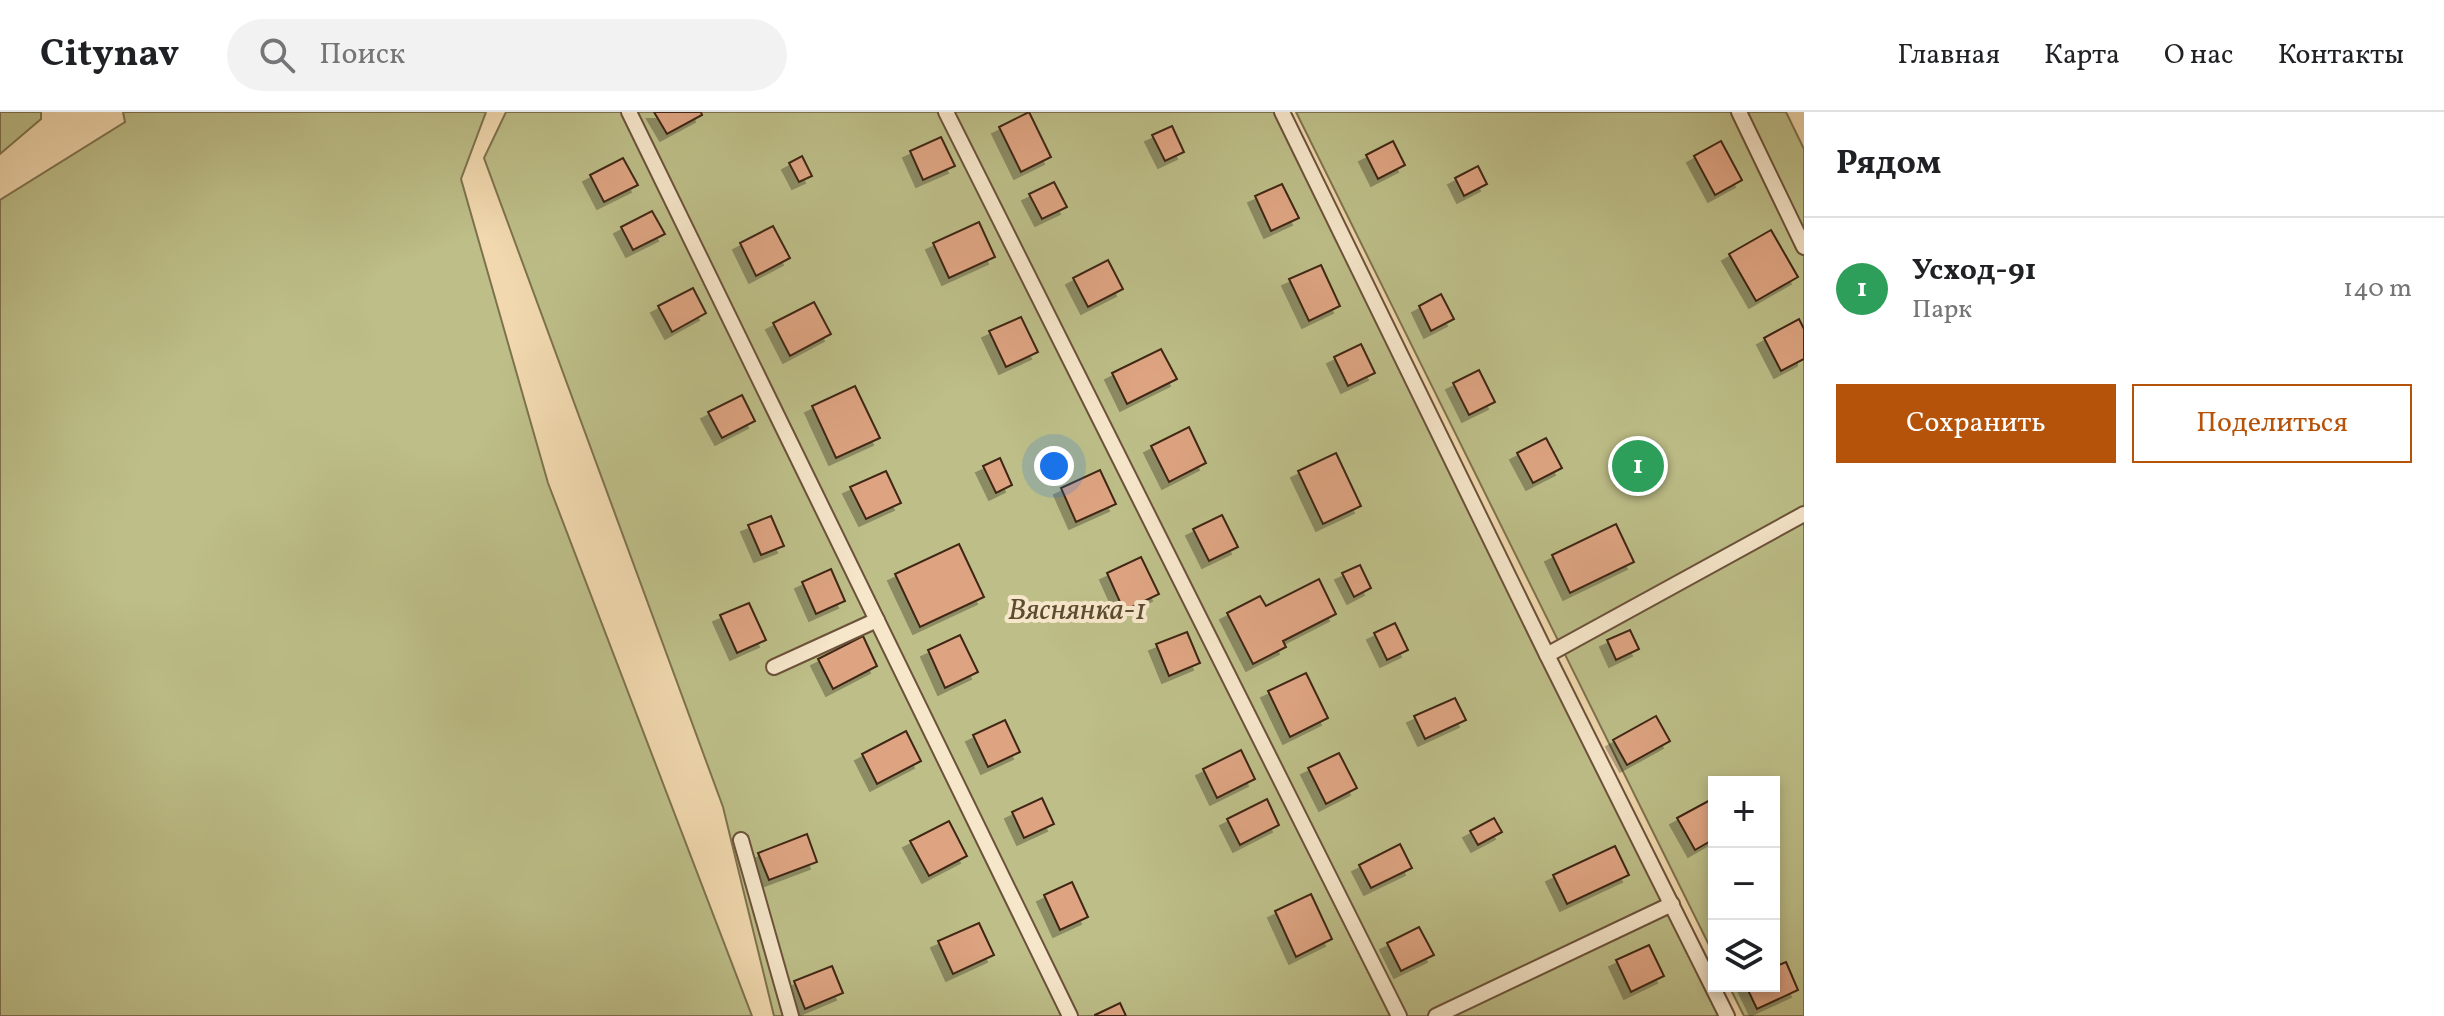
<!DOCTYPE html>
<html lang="ru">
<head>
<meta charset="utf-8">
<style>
  body { margin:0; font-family:Vollkorn,serif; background:#f2f2f2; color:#202124 }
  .controls { position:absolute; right:24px; bottom:24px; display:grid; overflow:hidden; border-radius:0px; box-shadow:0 4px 12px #0003 }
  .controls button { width:72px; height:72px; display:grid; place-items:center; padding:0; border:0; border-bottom:2px solid #e0e0e0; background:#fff; color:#202124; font:40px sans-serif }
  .you { position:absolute; left:1054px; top:354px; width:28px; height:28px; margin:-20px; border:6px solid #fff; border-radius:50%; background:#1a73e8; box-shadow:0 0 0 12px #1a73e833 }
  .badge { display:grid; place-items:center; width:52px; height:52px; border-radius:50%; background:#b45309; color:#fff; font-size:26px; font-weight:700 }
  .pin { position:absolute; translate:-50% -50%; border:4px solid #fff; box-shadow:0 2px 8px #0006 }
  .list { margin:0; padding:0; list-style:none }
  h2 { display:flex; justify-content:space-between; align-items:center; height:104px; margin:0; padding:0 32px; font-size:34px }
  h2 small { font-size:26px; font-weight:400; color:#757577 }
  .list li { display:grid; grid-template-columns:52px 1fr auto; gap:24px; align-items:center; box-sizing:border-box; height:144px; padding:0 32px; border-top:2px solid #e0e0e0 }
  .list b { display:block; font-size:30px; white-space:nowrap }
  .list p { margin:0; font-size:26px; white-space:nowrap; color:#757577 }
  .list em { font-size:26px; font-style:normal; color:#757577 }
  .actions { display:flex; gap:16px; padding:24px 32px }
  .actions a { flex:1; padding:18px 0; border:2px solid #b45309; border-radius:0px; text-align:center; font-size:28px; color:#b45309 }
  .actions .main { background:#b45309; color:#fff }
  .icon { flex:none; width:44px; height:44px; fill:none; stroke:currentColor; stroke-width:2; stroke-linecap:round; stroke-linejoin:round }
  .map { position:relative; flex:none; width:1804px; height:904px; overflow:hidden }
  header { display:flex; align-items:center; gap:48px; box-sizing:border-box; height:112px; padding:0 40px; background:#fff; border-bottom:2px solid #e0e0e0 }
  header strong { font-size:38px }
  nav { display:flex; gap:44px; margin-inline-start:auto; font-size:28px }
  .search { width:560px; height:72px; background:#f2f2f2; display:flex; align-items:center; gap:20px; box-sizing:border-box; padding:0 28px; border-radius:44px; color:#757577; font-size:30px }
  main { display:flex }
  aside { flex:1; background:#fff }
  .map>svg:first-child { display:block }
</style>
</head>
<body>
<header>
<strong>Citynav</strong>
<div class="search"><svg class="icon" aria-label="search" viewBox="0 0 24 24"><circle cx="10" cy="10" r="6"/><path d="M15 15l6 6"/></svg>Поиск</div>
<nav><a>Главная</a><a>Карта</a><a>О нас</a><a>Контакты</a></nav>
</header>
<main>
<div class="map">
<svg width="1804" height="904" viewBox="0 0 1804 904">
  <defs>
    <filter id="shadow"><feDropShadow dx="-7" dy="7" stdDeviation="0" flood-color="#0004"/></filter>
  </defs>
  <rect width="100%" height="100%" fill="#f1d8ae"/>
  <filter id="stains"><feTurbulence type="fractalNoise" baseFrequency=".0025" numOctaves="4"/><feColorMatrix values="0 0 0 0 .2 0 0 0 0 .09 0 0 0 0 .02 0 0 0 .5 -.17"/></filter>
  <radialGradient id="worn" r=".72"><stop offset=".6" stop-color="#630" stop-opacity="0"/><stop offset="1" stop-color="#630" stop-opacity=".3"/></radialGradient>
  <g fill="#bdbe88" stroke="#7e724e" stroke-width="2">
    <path d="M0,0h41v7l-41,35z"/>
    <path d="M123,0h363l-25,67 87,304 204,533h-752v-816l125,-78z"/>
    <path d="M506,0h773l448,904h-953l-51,-209 -239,-649z"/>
    <path d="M1296,0h490l18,37v867h-60l-15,-30h45v-204h-60v173z"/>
  </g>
  <g fill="#dea482" stroke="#3f2613" stroke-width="2" filter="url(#shadow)">
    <path d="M654,0h47l1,3 -35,19z"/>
    <path d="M1029,0l22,45 -30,15 -22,-45z"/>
    <path d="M1172,14l12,26 -19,9 -13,-26z"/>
    <path d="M941,25l14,29 -32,14 -13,-29z"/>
    <path d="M1393,29l12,24 -27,14 -12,-24z"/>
    <path d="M1721,29l21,39 -27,15 -21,-39z"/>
    <path d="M802,44l10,20 -13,6 -10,-19z"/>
    <path d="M623,46l15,27 -34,17 -14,-27z"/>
    <path d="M1478,54l9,18 -23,12 -9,-18z"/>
    <path d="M1054,70l13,25 -25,12 -13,-25z"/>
    <path d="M1282,72l17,34 -28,13 -16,-35z"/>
    <path d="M652,99l13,23 -32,16 -12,-23z"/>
    <path d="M979,110l16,35 -46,21 -16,-35z"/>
    <path d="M773,114l17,32 -34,18 -16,-33z"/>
    <path d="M1771,118l27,47 -42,24 -27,-47z"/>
    <path d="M1108,148l15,29 -35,18 -15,-29z"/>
    <path d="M1321,153l19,41 -31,15 -20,-42z"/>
    <path d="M693,176l13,25 -34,19 -14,-26z"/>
    <path d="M1441,182l13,25 -23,12 -12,-25z"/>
    <path d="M814,190l17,32 -41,22 -17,-33z"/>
    <path d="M1021,205l17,35 -32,15 -17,-36z"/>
    <path d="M1799,207l5,10v30l-23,12 -17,-33z"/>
    <path d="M1361,232l14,29 -27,13 -14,-29z"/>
    <path d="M1161,237l16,30 -50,25 -15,-31z"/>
    <path d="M1479,258l16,32 -26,13 -16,-32z"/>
    <path d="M855,274l25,52 -44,20 -24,-52z"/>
    <path d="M742,283l13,26 -33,17 -14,-26z"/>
    <path d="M1189,315l17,36 -37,19 -18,-36z"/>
    <path d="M1546,326l16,30 -29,15 -16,-30z"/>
    <path d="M1336,341l25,53 -38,18 -25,-53z"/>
    <path d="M1000,346l12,27 -16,8 -13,-27z"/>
    <path d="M1100,358l16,34 -40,18 -15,-34z"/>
    <path d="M886,359l15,32 -35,16 -16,-32z"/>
    <path d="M1222,403l16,32 -29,14 -16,-32z"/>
    <path d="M771,404l13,30 -23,9 -13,-30z"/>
    <path d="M1616,412l18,38 -64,31 -18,-38z"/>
    <path d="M959,432l25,53 -64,30 -25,-53z"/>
    <path d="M1141,445l18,37 -35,17 -17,-38z"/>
    <path d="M1360,453l11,23 -17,9 -12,-24z"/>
    <path d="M831,457l14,32 -29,13 -14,-32z"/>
    <path d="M1319,467l17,35 -53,27 3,6 -33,17 -26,-51 33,-17 6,10z"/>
    <path d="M749,491l17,37 -29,13 -17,-38z"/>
    <path d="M1395,511l13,27 -21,10 -13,-27z"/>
    <path d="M1630,518l9,19 -23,11 -9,-20z"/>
    <path d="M1187,520l13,31 -31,13 -13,-32z"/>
    <path d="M960,523l18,37 -33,16 -17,-38z"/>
    <path d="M863,524l14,30 -44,23 -15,-30z"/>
    <path d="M1306,561l22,45 -38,19 -22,-46z"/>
    <path d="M1455,586l11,22 -41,19 -11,-23z"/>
    <path d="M1656,604l14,25 -43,24 -14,-25z"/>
    <path d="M1005,608l15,32 -32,15 -15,-32z"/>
    <path d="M906,619l15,30 -44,23 -15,-30z"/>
    <path d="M1241,638l14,29 -38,19 -14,-29z"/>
    <path d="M1339,641l18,35 -31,16 -18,-36z"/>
    <path d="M1042,686l12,26 -30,14 -12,-26z"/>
    <path d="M1714,686v41l-19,11 -18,-32z"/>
    <path d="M1267,687l12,26 -39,20 -13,-26z"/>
    <path d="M1494,706l8,14 -24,13 -8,-14z"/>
    <path d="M949,709l18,35 -38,20 -19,-35z"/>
    <path d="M807,722l10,28 -48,18 -11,-27z"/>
    <path d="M1400,732l12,24 -41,20 -12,-23z"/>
    <path d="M1615,734l14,29 -62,29 -14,-29z"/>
    <path d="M1072,770l16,35 -28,13 -16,-35z"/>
    <path d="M1311,782l21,45 -36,18 -21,-46z"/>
    <path d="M979,811l15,32 -41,19 -15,-33z"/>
    <path d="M1419,815l15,28 -33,16 -14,-28z"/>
    <path d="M1649,833l15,31 -33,16 -15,-32z"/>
    <path d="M1786,850l12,28 -41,19 -11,-23h28v-19z"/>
    <path d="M832,854l11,27 -38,16 -11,-28z"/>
    <path d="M1120,891l6,13h-31v-1z"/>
  </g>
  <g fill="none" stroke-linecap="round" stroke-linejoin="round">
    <g stroke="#6c523a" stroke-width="18">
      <g id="lane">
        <path d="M629,0l441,904"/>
        <path d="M946,0l453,904"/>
        <path d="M1282,0l265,543 180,361"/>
        <path d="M1739,0l65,135"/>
        <path d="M1547,543l257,-141"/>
        <path d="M774,555l103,-47"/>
        <path d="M741,728l50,176"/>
        <path d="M1436,904l236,-112"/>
      </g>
    </g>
    <use href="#lane" stroke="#f6e6ca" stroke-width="14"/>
  </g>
  <g text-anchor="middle" stroke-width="8" stroke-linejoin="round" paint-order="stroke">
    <g font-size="30" font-style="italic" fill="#5e4c30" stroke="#f6e6ca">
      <text x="1077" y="507">Вяснянка-1</text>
    </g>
  </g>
  <rect width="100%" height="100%" filter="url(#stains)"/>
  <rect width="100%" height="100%" fill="url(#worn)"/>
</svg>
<div class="controls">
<button>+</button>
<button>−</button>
<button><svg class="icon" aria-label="layers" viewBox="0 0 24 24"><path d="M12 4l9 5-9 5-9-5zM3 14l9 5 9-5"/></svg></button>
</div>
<div class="you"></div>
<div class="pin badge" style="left:1638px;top:354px;background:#2e9e5b">1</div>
</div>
<aside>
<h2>Рядом<small></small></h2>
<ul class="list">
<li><span class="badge" style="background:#2e9e5b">1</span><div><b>Усход-91</b><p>Парк</p></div><em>140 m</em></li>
</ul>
<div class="actions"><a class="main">Сохранить</a><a>Поделиться</a></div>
</aside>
</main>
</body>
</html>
